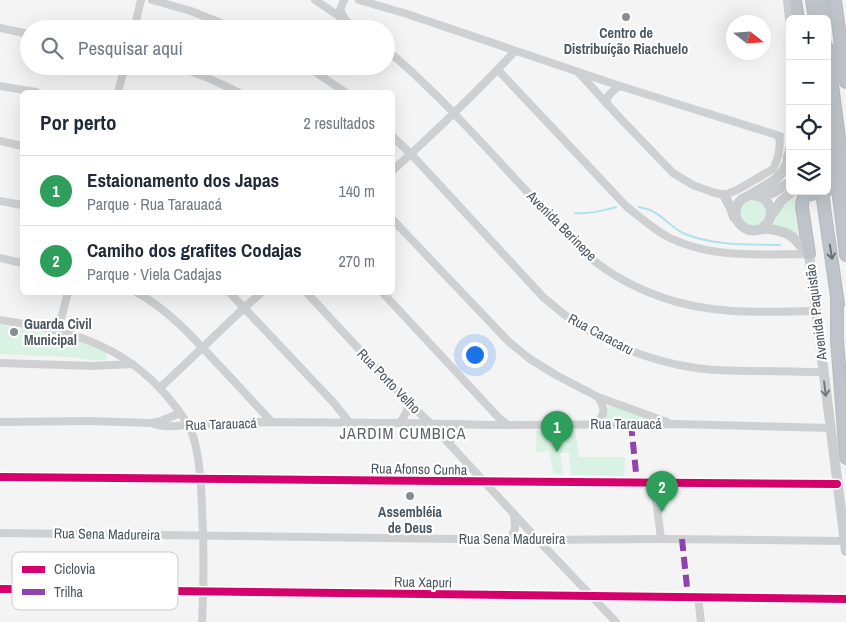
<!DOCTYPE html>
<html lang="pt">
<head>
<meta charset="utf-8">
<style>
  body { margin:0; font-family:"Archivo Narrow",sans-serif; background:#f6f6f7; color:#1f2937 }
  .controls { position:absolute; right:15px; top:15px; display:grid; overflow:hidden; border-radius:8px; box-shadow:0 5px 20px #0002 }
  .controls button { width:45px; height:45px; display:grid; place-items:center; padding:0; border:0; border-bottom:1px solid #e0e1e3; background:#fff; color:#1f2937; font:25px sans-serif }
  .compass { position:absolute; left:726px; top:15px; width:45px; height:45px; border-radius:50%; background:#fff; box-shadow:0 5px 20px #0002; rotate:107deg }
  .you { position:absolute; left:474px; top:354px; width:18px; height:18px; margin:-12px; border:4px solid #fff; border-radius:50%; background:#1a73e8; box-shadow:0 0 0 8px #1a73e833 }
  .badge { display:grid; place-items:center; width:32px; height:32px; border-radius:50%; background:#868d94; color:#fff; font-size:16px; font-weight:700 }
  .pin { position:absolute; translate:-50% -41px; filter:drop-shadow(0 1px 2px #0008) }
  .pin::after { content:''; position:absolute; top:26px; width:18px; height:15px; background:inherit; clip-path:polygon(0 0,100% 0,50% 100%) }
  .list { margin:0; padding:0; list-style:none }
  h2 { display:flex; justify-content:space-between; align-items:center; height:65px; margin:0; padding:0 20px; font-size:21px }
  h2 small { font-size:16px; font-weight:400; color:#747a83 }
  .list li { display:grid; grid-template-columns:32px 1fr auto; gap:15px; align-items:center; box-sizing:border-box; height:70px; padding:0 20px; border-top:1px solid #e0e1e3 }
  .list b { display:block; font-size:19px; white-space:nowrap }
  .list p { margin:0; font-size:16px; white-space:nowrap; color:#747a83 }
  .list em { font-size:16px; font-style:normal; color:#747a83 }
  .icon { flex:none; width:28px; height:28px; fill:none; stroke:currentColor; stroke-width:2; stroke-linecap:round; stroke-linejoin:round }
  .map { position:relative; flex:none; width:846px; height:622px; overflow:hidden }
  .search { position:absolute; background:#fff; box-shadow:0 5px 20px #0002; left:20px; top:20px; width:375px; height:55px; display:flex; align-items:center; gap:12px; box-sizing:border-box; padding:0 18px; border-radius:28px; color:#747a83; font-size:19px }
  .panel { position:absolute; background:#fff; box-shadow:0 5px 20px #0002; left:20px; top:90px; width:375px; height:205px; border-radius:8px }
  .map>svg:first-child { display:block }
</style>
</head>
<body>
<div class="map">
<svg width="846" height="622" viewBox="0 0 846 622">
  <rect width="100%" height="100%" fill="#f4f4f4"/>
  <g fill="#d9f2e3">
    <path d="M797,193l-2,8v7l3,26 -2,1 -22,-10v-2l6,-14z"/>
    <circle cx="754" cy="213" r="13"/>
    <path d="M0,325l49,9 8,3 17,1 18,6 13,8 2,4 -1,4 -5,-1 -4,2 -25,-4 -72,-3z"/>
    <path d="M610,406l37,10v4l-2,2h-38c-5,-4 -2,-13 3,-16z"/>
    <path d="M536,430h39l4,27h46l-1,19 -53,-1 -2,-23 -9,1 3,22 -9,-1 -5,-23 -13,2z"/>
  </g>
  <g fill="none" stroke-linecap="round" stroke-linejoin="round">
    <g stroke="#aee2f0" stroke-width="2">
      <path d="M639,207c4,1 8,2 11,3 14,6 21,18 35,24 30,12 64,10 95,11"/>
      <path d="M575,213c15,1 27,-2 41,-6"/>
    </g>
    <g stroke="#b9bec3" stroke-width="14">
      <g id="highway">
        <path d="M795,0l3,19"/>
        <path d="M812,0l3,19"/>
        <path d="M821,0l3,19"/>
        <path d="M835,0l11,82"/>
        <path d="M827,47l13,98"/>
        <path d="M827,112l5,34"/>
        <path d="M790,157v1"/>
        <path d="M840,205l6,50"/>
        <path d="M824,207l14,97"/>
        <path d="M809,254l-7,-47c0,-5 1,-10 5,-12l19,-4"/>
        <path d="M837,297v43l9,118"/>
      </g>
    </g>
    <g stroke="#ced0d2" stroke-width="8">
      <path d="M152,0l39,11 45,18"/>
      <path d="M315,0l43,29"/>
      <path d="M344,0l-4,10 5,9"/>
      <path d="M359,0l48,14 213,72 160,50"/>
      <path d="M0,28l29,6"/>
      <path d="M134,29l7,-29"/>
      <path d="M386,50c18,13 34,30 51,46 33,33 64,68 96,102 16,18 32,36 50,53 21,20 50,36 78,46 49,18 103,15 154,14"/>
      <path d="M176,66l30,11 32,15"/>
      <path d="M306,66l39,26"/>
      <path d="M498,70l128,136c14,11 28,24 44,32 43,21 93,16 139,16"/>
      <path d="M579,73l41,45 53,55 20,12 19,7 12,3 13,-5 36,-21c5,-10 8,-23 6,-33"/>
      <path d="M0,86l36,6"/>
      <path d="M118,92l7,-26"/>
      <path d="M606,103c2,-9 6,-12 14,-17"/>
      <path d="M392,136l19,18 133,144c7,5 14,12 21,17 36,26 81,45 125,52 22,4 46,4 68,4 22,0 43,1 65,1"/>
      <path d="M0,141l22,5"/>
      <path d="M392,171c43,-39 84,-78 123,-120"/>
      <path d="M0,201l22,4"/>
      <path d="M392,219l116,122 22,18 26,16 42,22 69,25"/>
      <path d="M0,258l22,5"/>
      <path d="M136,292c31,17 55,43 78,68 20,21 39,42 58,62"/>
      <path d="M229,292l104,110 17,21"/>
      <path d="M306,292l102,110 23,22 107,116 78,82"/>
      <path d="M382,292l116,125 10,8"/>
      <path d="M0,320c66,10 120,22 166,75 10,12 22,26 27,41 7,23 8,48 9,72 2,38 2,76 0,114"/>
      <path d="M58,331l10,-39"/>
      <path d="M0,363l93,3 39,-2"/>
      <path d="M160,388l84,-80 18,-16"/>
      <path d="M0,422l89,-1 63,2 9,-2 19,-8"/>
      <path d="M152,423c11,5 24,3 35,2l71,-3 142,1 94,2 180,-1 156,4"/>
      <path d="M400,423l7,-12 1,-9"/>
      <path d="M593,424c14,-8 12,-16 5,-27"/>
      <path d="M450,444l2,-11 8,-9"/>
      <path d="M0,477c279,1 558,7 837,7"/>
      <path d="M654,482l7,57"/>
      <path d="M0,533l538,7 123,-1 184,2"/>
      <path d="M510,540l5,-12 -1,-14"/>
      <path d="M0,589l846,10"/>
      <path d="M698,597l3,25"/>
    </g>
    <g stroke="#caced1" stroke-width="10">
      <path d="M788,0l2,19"/>
      <path d="M790,149c-1,11 -4,21 -12,28 -8,7 -17,11 -26,17 -3,2 -7,3 -10,5 -6,5 -8,14 -5,21 4,7 12,12 19,10 4,0 4,-1 8,-1 5,-1 10,1 15,2 18,4 18,14 30,23l37,297"/>
      <path d="M724,195l7,13 3,9"/>
      <path d="M751,195c20,0 27,22 11,33"/>
      <path d="M761,197l13,-5 16,-10"/>
      <path d="M771,216l10,-15 12,-10"/>
    </g>
    <use href="#highway" stroke="#bec4c9" stroke-width="11"/>
    <g stroke="#b9bec3" stroke-width="14" stroke-linecap="butt">
      <g id="highway-bridge">
        <path d="M840,145l6,44"/>
        <path d="M832,146l8,59"/>
        <path d="M822,191l2,16"/>
      </g>
    </g>
    <use href="#highway-bridge" stroke="#bec4c9" stroke-width="11"/>
    <g stroke="#8e44ad" stroke-width="6" stroke-dasharray="12 6" stroke-linecap="butt">
      <path d="M631,424l6,58"/>
      <path d="M682,539l6,58"/>
    </g>
    <g stroke="#fff" stroke-width="11">
      <g id="cycleway">
        <path d="M0,477c279,1 558,7 837,7"/>
        <path d="M0,589l846,10"/>
      </g>
    </g>
    <use href="#cycleway" stroke="#d6006c" stroke-width="8"/>
  </g>
  <defs><path id="oneway-shaft" d="M-6 0H5M1.5-3L5.5 0L1.5 3" fill="none" stroke-width="1.6" stroke-linecap="round" stroke-linejoin="round" transform="scale(1.25)"/></defs>
  <use stroke="#67727b" href="#oneway-shaft" transform="translate(831 252) rotate(81)"/>
  <use stroke="#707a83" href="#oneway-shaft" transform="translate(825 389) rotate(83)"/>
  <g fill="#868d94" stroke="#fff" stroke-width="2">
    <circle cx="626" cy="17" r="5"/>
    <circle cx="14" cy="332" r="5"/>
    <circle cx="410" cy="496" r="5"/>
  </g>
  <g text-anchor="middle" stroke-width="4.5" stroke-linejoin="round" paint-order="stroke">
    <g font-size="14" font-weight="bold" fill="#4a5661" stroke="#fff">
      <text x="626" y="38">Centro de<tspan x="626" dy="16">Distribuíção Riachuelo</tspan></text>
      <text x="24" y="329" text-anchor="start">Guarda Civil<tspan x="24" dy="16">Municipal</tspan></text>
      <text x="410" y="517">Assembléia<tspan x="410" dy="16">de Deus</tspan></text>
    </g>
    <g font-size="14" fill="#4a5661" stroke="#fff">
      <text transform="translate(562 226) rotate(45)" y="5">Avenida Berinepe</text>
      <text transform="translate(816 312) rotate(-97)" y="5">Avenida Paquistão</text>
      <text transform="translate(601 334) rotate(28)" y="5">Rua Caracaru</text>
      <text transform="translate(389 381) rotate(46)" y="5">Rua Porto Velho</text>
      <text transform="translate(221 424) rotate(-2)" y="5">Rua Tarauacá</text>
      <text x="626" y="429">Rua Tarauacá</text>
      <text transform="translate(419 469) rotate(1)" y="5">Rua Afonso Cunha</text>
      <text transform="translate(107 534) rotate(1)" y="5">Rua Sena Madureira</text>
      <text x="512" y="544">Rua Sena Madureira</text>
      <text transform="translate(423 582) rotate(1)" y="5">Rua Xapuri</text>
    </g>
    <g font-size="16" letter-spacing="1" fill="#5f6368" stroke="#fff">
      <text x="403" y="439">JARDIM CUMBICA</text>
    </g>
  </g>
  <rect x="12" y="552" width="166" height="58" rx="8" fill="#fff" stroke="#c9ccd0" stroke-width="1"/>
  <rect x="22" y="566" width="23" height="7" fill="#d6006c"/>
  <rect x="22" y="589" width="23" height="6" fill="#8e44ad"/>
  <g font-size="14" fill="#4a5661">
    <text x="54" y="574">Ciclovia</text>
    <text x="54" y="597">Trilha</text>
  </g>
</svg>
<div class="controls">
<button>+</button>
<button>−</button>
<button><svg class="icon" aria-label="locate" viewBox="0 0 24 24"><circle cx="12" cy="12" r="6"/><path d="M12 2v4M12 18v4M2 12h4M18 12h4"/></svg></button>
<button><svg class="icon" aria-label="layers" viewBox="0 0 24 24"><path d="M12 4l9 5-9 5-9-5zM3 14l9 5 9-5"/></svg></button>
</div>
<svg class="compass" viewBox="-18 -18 36 36"><path d="M0-13l5 13h-10z" fill="#e53935"/><path d="M0 13l5-13h-10z" fill="#747a83"/></svg>
<div class="you"></div>
<div class="pin badge" style="left:557px;top:452px;background:#2e9e5b">1</div>
<div class="pin badge" style="left:662px;top:512px;background:#2e9e5b">2</div>
<div class="search"><svg class="icon" aria-label="search" viewBox="0 0 24 24"><circle cx="10" cy="10" r="6"/><path d="M15 15l6 6"/></svg>Pesquisar aqui</div>
<section class="panel">
<h2>Por perto<small>2 resultados</small></h2>
<ul class="list">
<li><span class="badge" style="background:#2e9e5b">1</span><div><b>Estaionamento dos Japas</b><p>Parque · Rua Tarauacá</p></div><em>140 m</em></li>
<li><span class="badge" style="background:#2e9e5b">2</span><div><b>Camiho dos grafites Codajas</b><p>Parque · Viela Cadajas</p></div><em>270 m</em></li>
</ul>
</section>
</div>
</body>
</html>
